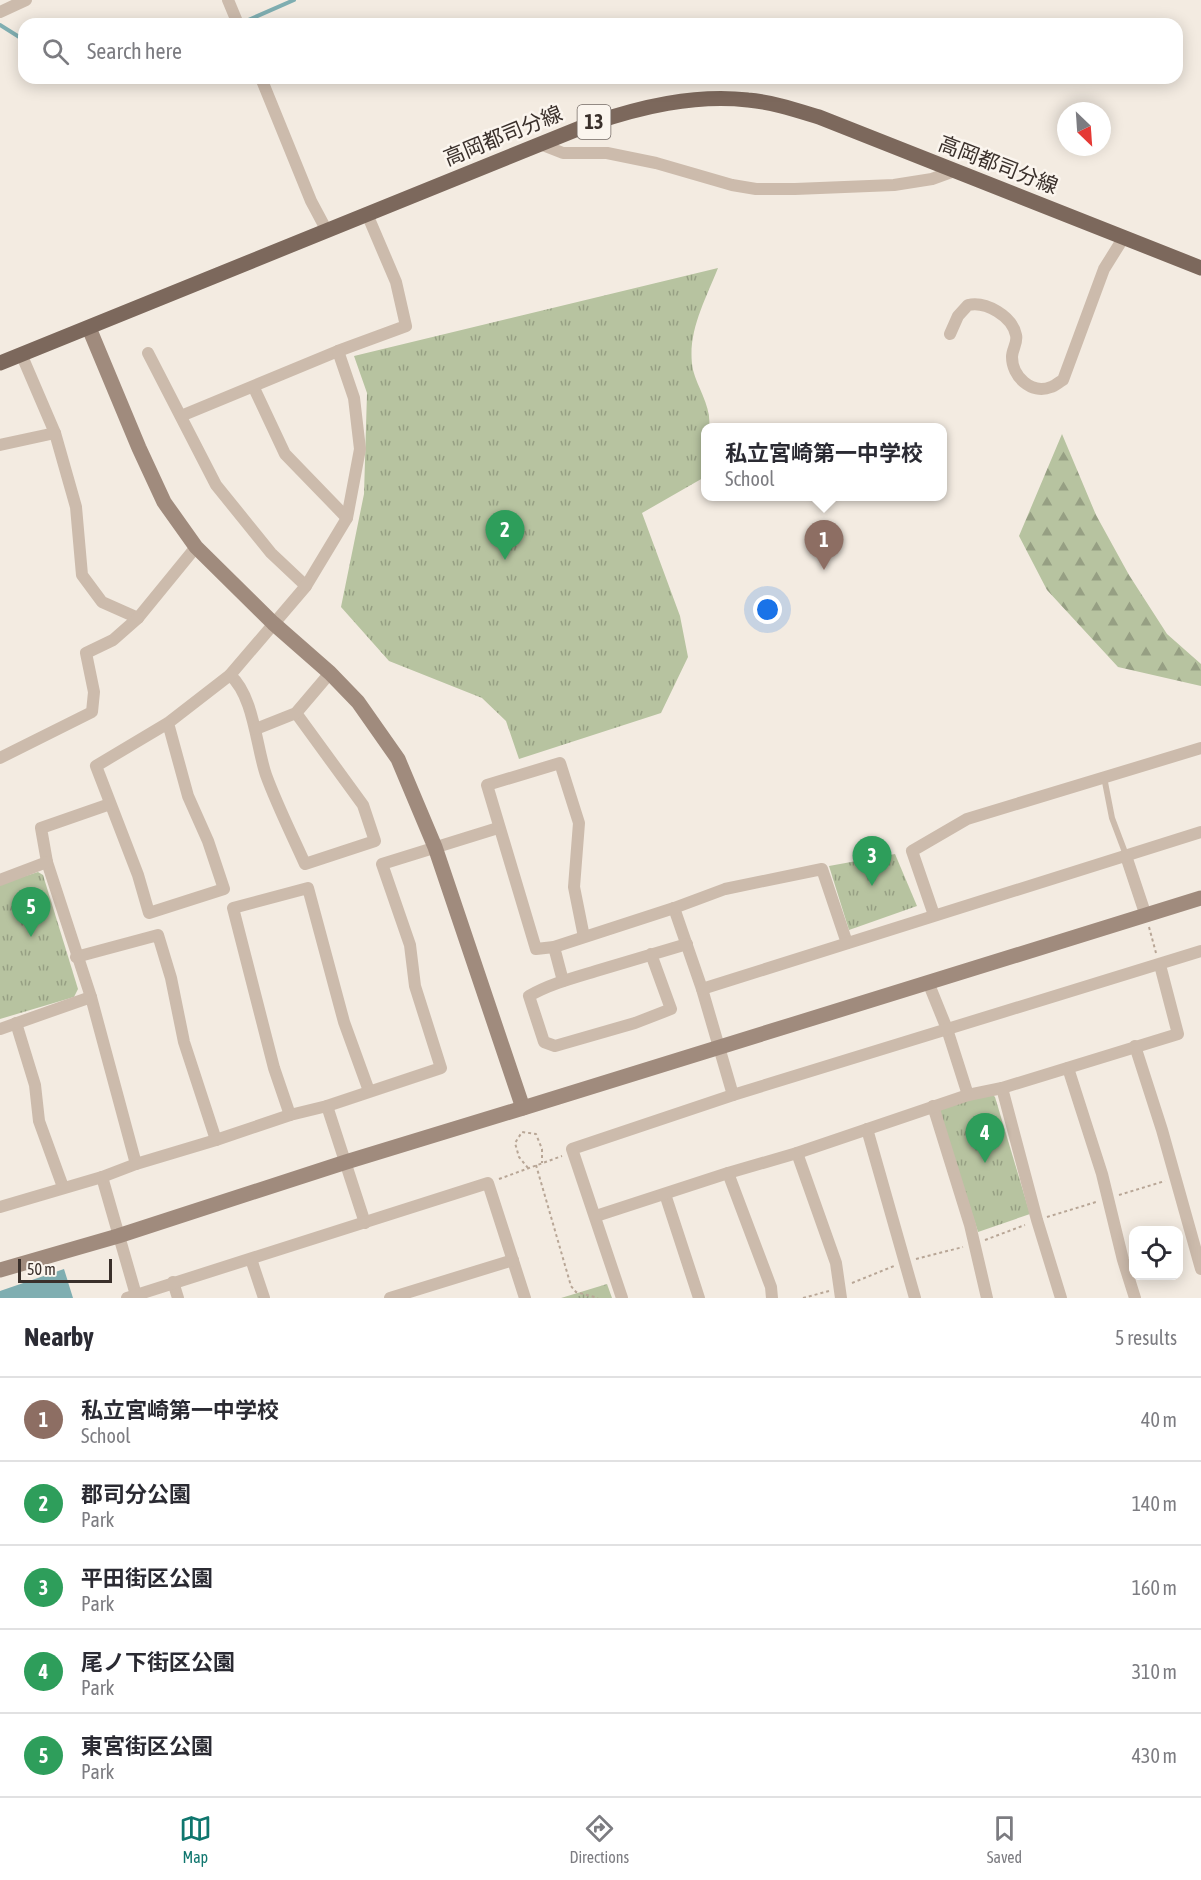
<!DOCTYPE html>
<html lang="en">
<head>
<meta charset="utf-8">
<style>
  body { margin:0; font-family:"Asap Condensed","Noto Sans JP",sans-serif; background:#f2f2f3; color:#2b2b33 }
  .controls { position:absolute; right:18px; bottom:18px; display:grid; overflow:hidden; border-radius:12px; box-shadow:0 3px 15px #0003 }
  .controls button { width:54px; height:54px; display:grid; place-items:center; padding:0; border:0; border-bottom:2px solid #e1e1e2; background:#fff; color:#2b2b33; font:30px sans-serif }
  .compass { position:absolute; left:1057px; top:102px; width:54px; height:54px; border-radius:50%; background:#fff; box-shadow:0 3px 15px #0003; rotate:155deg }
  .scale { position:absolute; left:18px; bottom:15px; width:94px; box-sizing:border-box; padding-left:6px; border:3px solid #3a302b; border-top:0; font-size:16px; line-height:21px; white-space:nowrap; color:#3a302b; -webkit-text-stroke:4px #fbf5ee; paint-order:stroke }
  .you { position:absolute; left:768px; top:610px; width:21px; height:21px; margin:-15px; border:4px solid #fff; border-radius:50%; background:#1a73e8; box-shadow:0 0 0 9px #1a73e833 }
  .badge { display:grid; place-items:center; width:39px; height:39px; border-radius:50%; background:#0f766e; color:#fff; font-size:20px; font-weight:700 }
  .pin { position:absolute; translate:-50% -50px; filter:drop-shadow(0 2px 3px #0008) }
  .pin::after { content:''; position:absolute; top:32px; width:21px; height:18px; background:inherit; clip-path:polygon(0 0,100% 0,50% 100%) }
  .popup { position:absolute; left:701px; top:423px; width:246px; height:78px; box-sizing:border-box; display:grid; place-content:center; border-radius:12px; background:#fff; filter:drop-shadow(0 2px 4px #0005); font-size:20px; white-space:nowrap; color:#7c7c81 }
  .popup b { font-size:22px; color:#2b2b33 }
  .popup::after { content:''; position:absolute; left:50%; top:100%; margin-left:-12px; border:12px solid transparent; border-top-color:#fff }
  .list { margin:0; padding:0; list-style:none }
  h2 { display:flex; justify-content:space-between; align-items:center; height:78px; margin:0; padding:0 24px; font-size:26px }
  h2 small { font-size:20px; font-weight:400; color:#7c7c81 }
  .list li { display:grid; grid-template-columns:39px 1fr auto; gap:18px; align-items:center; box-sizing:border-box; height:84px; padding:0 24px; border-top:2px solid #e1e1e2 }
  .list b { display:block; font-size:22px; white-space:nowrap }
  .list p { margin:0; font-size:20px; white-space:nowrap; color:#7c7c81 }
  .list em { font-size:20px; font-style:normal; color:#7c7c81 }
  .icon { flex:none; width:33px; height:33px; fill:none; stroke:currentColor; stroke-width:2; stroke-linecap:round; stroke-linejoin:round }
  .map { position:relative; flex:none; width:1201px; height:1298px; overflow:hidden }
  .search { position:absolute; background:#fff; box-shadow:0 3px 15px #0003; left:18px; right:18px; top:18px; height:66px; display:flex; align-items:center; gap:15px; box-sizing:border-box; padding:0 21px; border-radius:18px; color:#7c7c81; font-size:22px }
  .sheet { height:498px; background:#fff }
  nav { display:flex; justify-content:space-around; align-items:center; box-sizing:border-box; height:84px; border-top:2px solid #e1e1e2; background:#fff; font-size:16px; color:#7c7c81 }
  nav a { display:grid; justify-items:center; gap:3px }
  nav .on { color:#0f766e }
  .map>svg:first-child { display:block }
</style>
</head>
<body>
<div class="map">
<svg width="1201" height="1298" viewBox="0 0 1201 1298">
  <defs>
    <pattern id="forest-firs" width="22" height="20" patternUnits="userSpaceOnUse" patternTransform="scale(1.5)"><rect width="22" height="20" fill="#b7c3a0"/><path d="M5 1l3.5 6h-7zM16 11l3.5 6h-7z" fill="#969f83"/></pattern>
    <pattern id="park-tufts" width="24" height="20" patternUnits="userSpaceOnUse" patternTransform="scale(1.5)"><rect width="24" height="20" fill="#b7c3a0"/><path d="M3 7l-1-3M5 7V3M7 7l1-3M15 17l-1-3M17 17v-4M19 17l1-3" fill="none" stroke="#969f83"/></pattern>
  </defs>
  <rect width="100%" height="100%" fill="#f3ebe1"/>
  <path fill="url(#forest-firs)" d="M1062,434l34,81 33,60 38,59 34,30v22l-83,-19 -71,-77 -28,-54z"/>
  <g fill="url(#park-tufts)">
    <path d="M718,268c-13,33 -32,66 -25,102 5,19 19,38 16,57l-3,1v28l-3,22 -61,35 38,103 8,41 -27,56 -142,46 -13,-38 -24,-23 -93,-37 -48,-54 23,-113 3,-101 -13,-37z"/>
    <path d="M895,854l22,52 -68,24 -20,-64z"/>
    <path d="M38,872l5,3 35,114 -4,8 -74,22v-135z"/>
    <path d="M990,1092l5,5 35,117 -52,18 -39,-121 5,-4z"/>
    <path d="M607,1284l5,14h-51z"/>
  </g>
  <path fill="#7faeb1" d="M64,1269l9,29h-73v-7z"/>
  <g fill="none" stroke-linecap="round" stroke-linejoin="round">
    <g stroke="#7faeb1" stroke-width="4">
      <path d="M239,24l55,-24"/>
      <path d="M0,25l24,15"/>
    </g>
    <g stroke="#b8a696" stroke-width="2" stroke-dasharray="3 3" stroke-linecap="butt">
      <path d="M1149,927l7,26"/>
      <path d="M536,1165l35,121 5,6 22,6"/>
      <path d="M528,1168l-9,-11 -4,-14 7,-11 14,2 6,15v14"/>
      <path d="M499,1179l63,-23"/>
      <path d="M1119,1195l46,-14"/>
      <path d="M1047,1217l49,-15"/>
      <path d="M985,1240l40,-15"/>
      <path d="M916,1259l47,-12"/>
      <path d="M852,1283l42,-17"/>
      <path d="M803,1298l26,-7"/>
    </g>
    <path stroke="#ccbbac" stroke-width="6" d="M1104,777l8,41 14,37"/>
    <g stroke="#ccbbac" stroke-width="12">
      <path d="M228,0l10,24"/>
      <path d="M0,12l26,-12"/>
      <path d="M261,78l50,123 16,30"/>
      <path d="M540,144l23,9h44l49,10 76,22 24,4h39l99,-4 38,-6 22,-8"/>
      <path d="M950,334l8,-18 10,-11c18,-4 44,11 48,30 2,8 -4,14 -4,22 0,19 19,38 39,30 4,-1 8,-5 12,-7l41,-111 20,-32"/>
      <path d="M148,353l68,132 55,68 35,33"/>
      <path d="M22,356l33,77 21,74 6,68 20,27 36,16"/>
      <path d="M254,388l31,66 62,64"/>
      <path d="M181,416l157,-65 68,-25 -10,-44 -29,-68"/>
      <path d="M0,445l55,-12"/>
      <path d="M230,675c24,21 26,71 36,100 11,30 26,60 39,89l70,-23 -12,-36 -67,-92"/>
      <path d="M168,723l20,73 20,45 16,48 -75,24 -11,-38 -42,-109 72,-43 62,-48 76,-89 41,-68 13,-69 -6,-51 -16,-47"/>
      <path d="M256,729l40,-16 34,-40"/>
      <path d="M0,758l92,-46 2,-20 -8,-39 27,-13 25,-22 58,-71"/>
      <path d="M110,804l-69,24 6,34 44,135 45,167"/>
      <path d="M1126,856l20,60"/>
      <path d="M0,880l47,-18"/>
      <path d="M674,908l28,81 31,106"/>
      <path d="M934,915l-22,-64 55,-32 234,-71"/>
      <path d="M584,937l-10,-50 5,-64 -19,-60 -73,22 49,164 18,-2 120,-39 51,-19 97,-20 25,74"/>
      <path d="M554,947l9,34"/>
      <path d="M651,954l20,55 -36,14 -80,23 -11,-4 -15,-46c21,-12 44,-18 67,-25 30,-9 60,-18 91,-27"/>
      <path d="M76,957l82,-22 13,43 13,64 32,98"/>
      <path d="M928,982l19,47 21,66"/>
      <path d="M702,989l499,-157"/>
      <path d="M16,1023l19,62 4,36 24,66"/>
      <path d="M0,1029l91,-32"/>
      <path d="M1135,1046l27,84 39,139"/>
      <path d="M1068,1068l34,106 21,86 12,38"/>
      <path d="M1002,1088l35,132 24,78"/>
      <path d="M327,1106l38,117"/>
      <path d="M933,1106l37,119 17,73"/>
      <path d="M290,1115l-16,-47 -41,-160 75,-20 36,134 25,69"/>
      <path d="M867,1129l48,169"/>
      <path d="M797,1153l39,110 5,35"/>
      <path d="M728,1173l43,114 1,11"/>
      <path d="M102,1177l34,118"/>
      <path d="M665,1194l34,104"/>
      <path d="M0,1207l102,-30 34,-13 80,-24 74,-25 37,-9 114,-38 -26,-82 -5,-41 -28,-81 116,-36"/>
      <path d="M596,1216l132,-43 69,-20 171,-58 34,-7 176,-54 -18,-69"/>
      <path d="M251,1259l13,39"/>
      <path d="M173,1282l5,16"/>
      <path d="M127,1298l361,-115 37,115"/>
      <path d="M390,1298l123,-38"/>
      <path d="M622,1298l-50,-149 161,-54 468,-144"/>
    </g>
    <g stroke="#a08b7d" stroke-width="15">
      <path d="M89,328l50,120 25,54 32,45 77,76 57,50 28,29 40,57 37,88 88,261"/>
      <path d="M0,1270l118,-34 228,-74 177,-54 678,-210"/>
    </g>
    <path stroke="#7c685c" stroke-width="15" d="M0,363l590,-239c50,-17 104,-30 158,-24 24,2 48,10 71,17l382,151"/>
  </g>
  <g text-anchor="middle" stroke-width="5" stroke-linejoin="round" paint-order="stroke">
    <rect fill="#fbf5ee" stroke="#746b66" stroke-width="1.5" x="577.5" y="105" width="33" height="34" rx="4.5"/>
    <g font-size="20" font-weight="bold" fill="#3a302b">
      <text x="594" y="129">13</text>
    </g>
    <g font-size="21" fill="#3a302b" stroke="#fbf5ee">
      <text transform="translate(503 136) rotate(-22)" y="7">高岡都司分線</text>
      <text transform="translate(998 165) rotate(21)" y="7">高岡都司分線</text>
    </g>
  </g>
</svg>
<div class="controls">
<button><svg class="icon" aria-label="locate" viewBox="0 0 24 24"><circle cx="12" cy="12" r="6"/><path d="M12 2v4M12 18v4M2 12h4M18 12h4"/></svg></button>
</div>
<svg class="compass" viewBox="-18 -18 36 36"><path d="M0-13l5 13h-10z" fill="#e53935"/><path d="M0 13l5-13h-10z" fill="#7c7c81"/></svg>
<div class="scale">50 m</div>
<div class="you"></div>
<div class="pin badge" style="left:824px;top:570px;background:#8d6e63">1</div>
<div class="popup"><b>私立宮崎第一中学校</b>School</div>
<div class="pin badge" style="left:505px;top:560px;background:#2e9e5b">2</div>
<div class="pin badge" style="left:872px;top:886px;background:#2e9e5b">3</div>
<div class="pin badge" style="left:985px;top:1163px;background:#2e9e5b">4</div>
<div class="pin badge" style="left:31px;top:937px;background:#2e9e5b">5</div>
<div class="search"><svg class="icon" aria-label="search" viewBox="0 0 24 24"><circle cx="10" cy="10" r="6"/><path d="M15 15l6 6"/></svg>Search here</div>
</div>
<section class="sheet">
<h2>Nearby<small>5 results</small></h2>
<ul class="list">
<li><span class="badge" style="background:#8d6e63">1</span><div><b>私立宮崎第一中学校</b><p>School</p></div><em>40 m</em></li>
<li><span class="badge" style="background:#2e9e5b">2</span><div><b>郡司分公園</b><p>Park</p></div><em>140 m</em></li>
<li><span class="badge" style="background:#2e9e5b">3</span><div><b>平田街区公園</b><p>Park</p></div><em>160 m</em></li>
<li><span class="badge" style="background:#2e9e5b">4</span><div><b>尾ノ下街区公園</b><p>Park</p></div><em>310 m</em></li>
<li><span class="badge" style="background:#2e9e5b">5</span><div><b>東宮街区公園</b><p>Park</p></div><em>430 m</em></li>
</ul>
</section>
<nav>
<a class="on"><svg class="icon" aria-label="map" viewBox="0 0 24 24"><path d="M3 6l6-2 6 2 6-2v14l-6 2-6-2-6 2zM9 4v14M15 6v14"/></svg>Map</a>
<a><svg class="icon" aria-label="directions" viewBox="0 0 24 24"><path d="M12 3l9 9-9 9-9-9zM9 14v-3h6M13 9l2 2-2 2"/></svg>Directions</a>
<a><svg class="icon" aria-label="saved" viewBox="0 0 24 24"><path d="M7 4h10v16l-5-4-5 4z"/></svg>Saved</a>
</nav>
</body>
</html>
